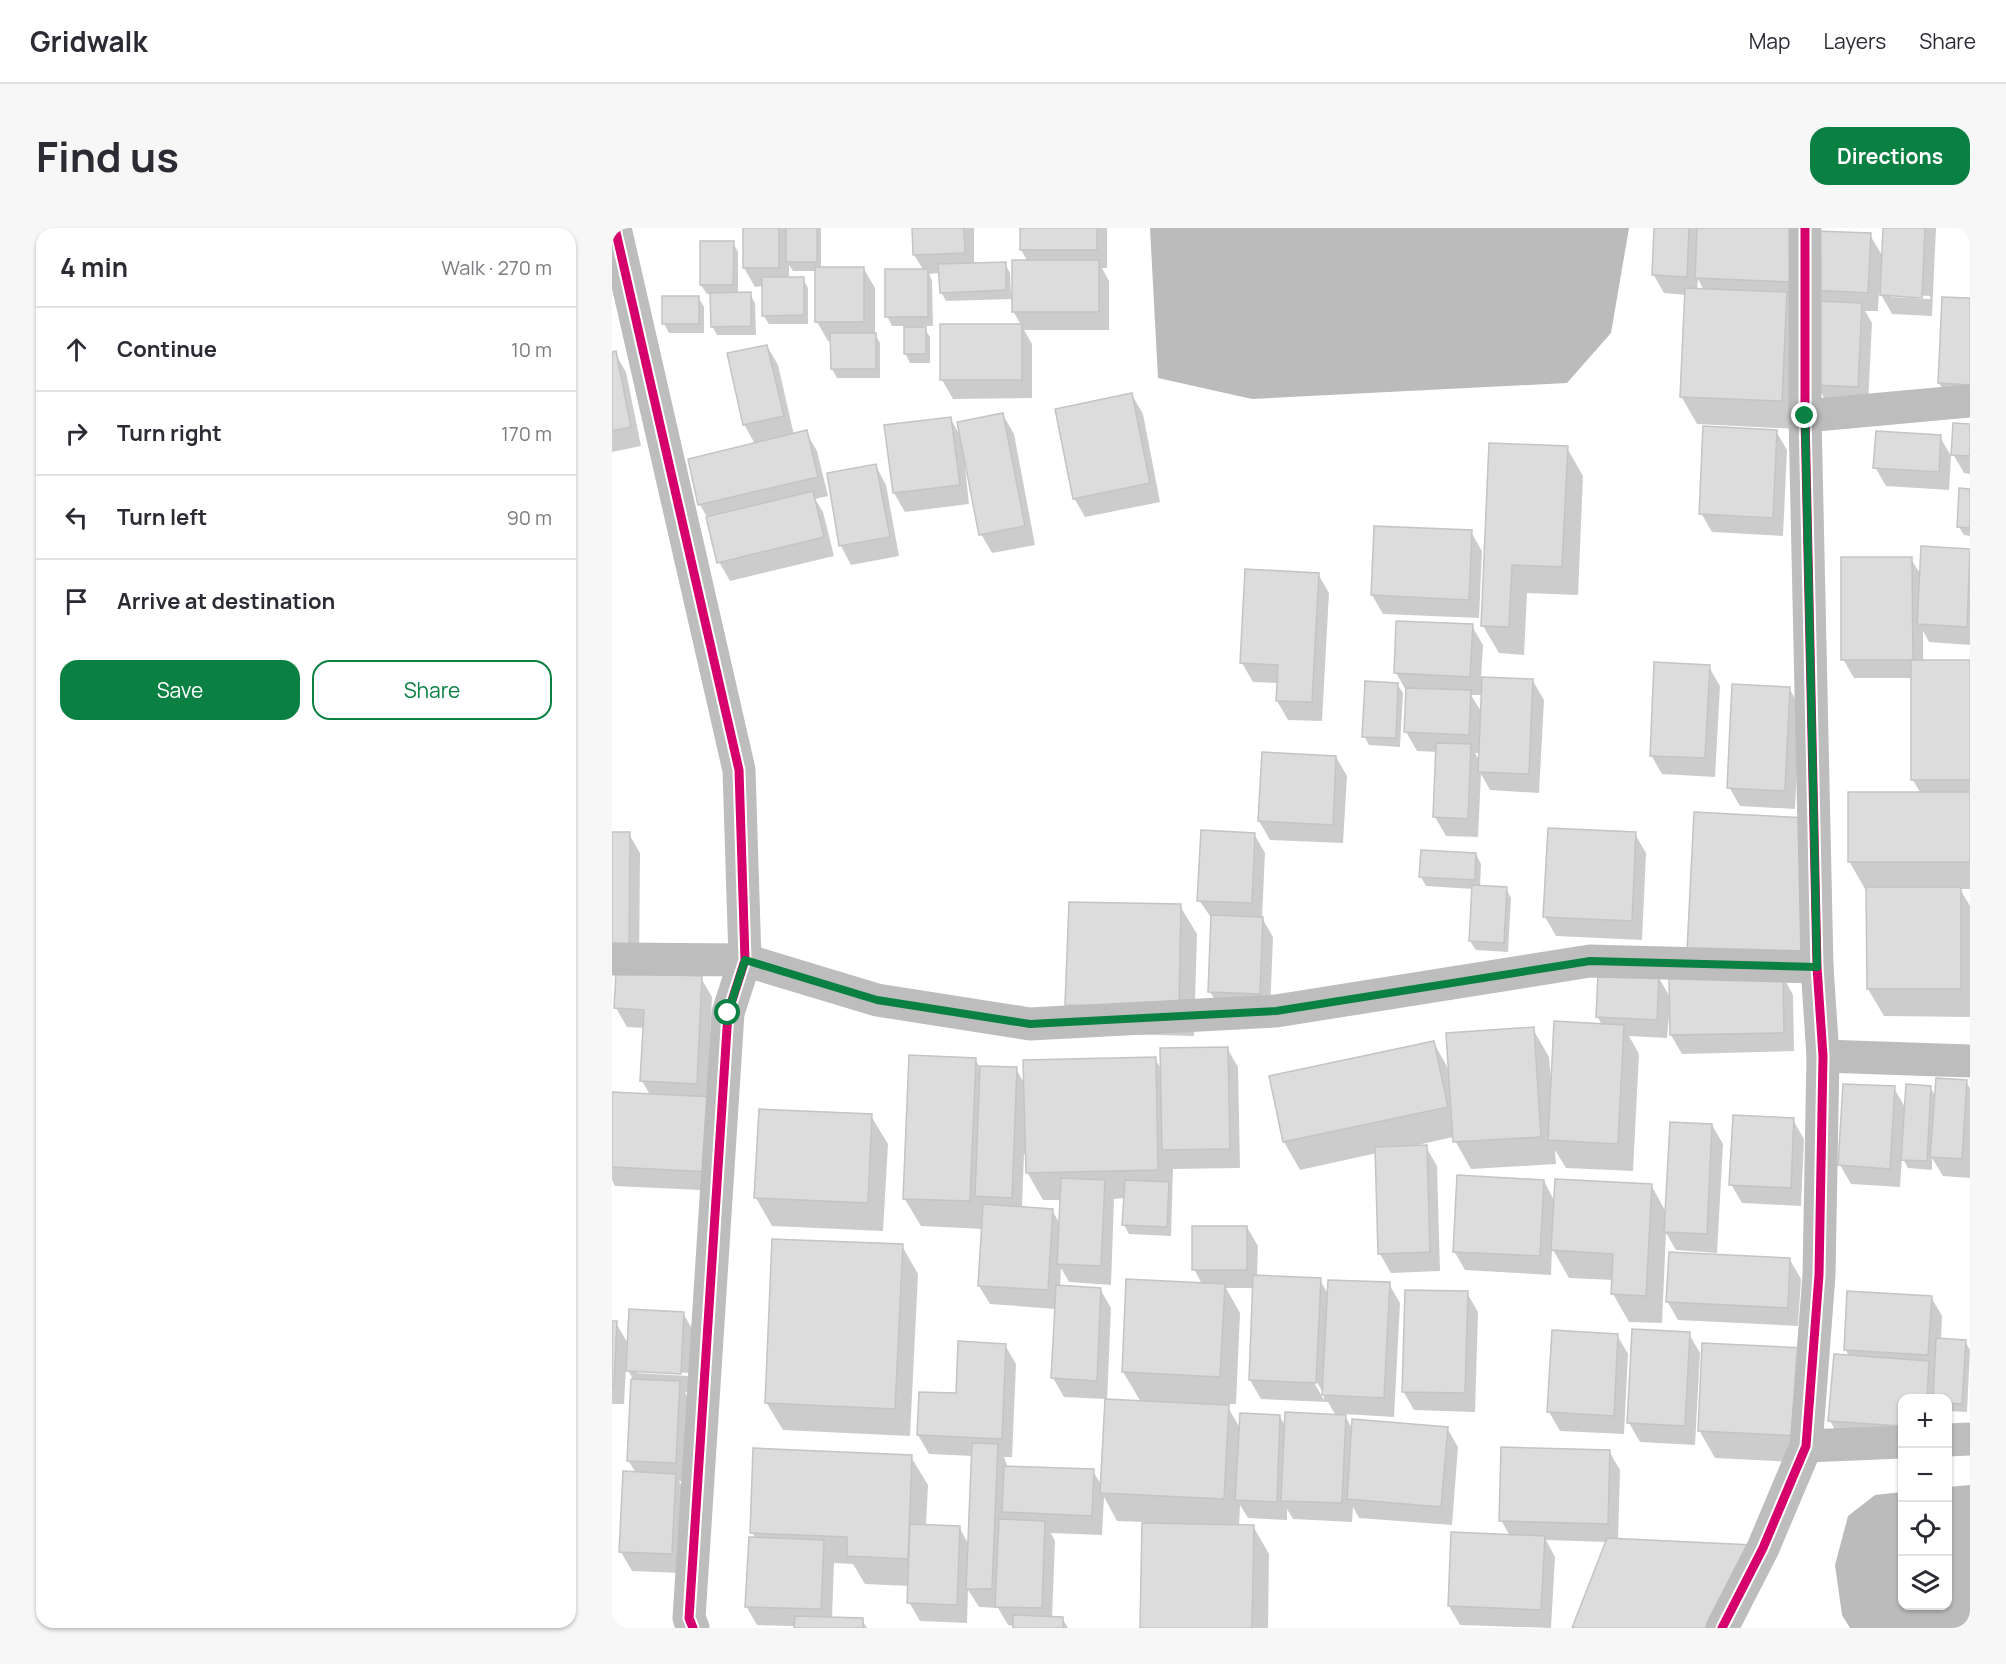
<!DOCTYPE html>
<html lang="en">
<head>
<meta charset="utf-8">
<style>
  body { margin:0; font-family:Manrope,sans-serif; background:#f7f7f7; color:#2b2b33 }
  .controls { position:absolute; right:18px; bottom:18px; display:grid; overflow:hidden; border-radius:12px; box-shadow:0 2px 4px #0004 }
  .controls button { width:54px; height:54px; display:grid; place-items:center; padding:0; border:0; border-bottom:2px solid #e1e1e2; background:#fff; color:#2b2b33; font:30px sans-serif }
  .stop { position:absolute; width:18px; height:18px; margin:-14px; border:4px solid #0b8043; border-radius:50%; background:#fff }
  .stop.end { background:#0b8043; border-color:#fff; box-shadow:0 2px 6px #0008 }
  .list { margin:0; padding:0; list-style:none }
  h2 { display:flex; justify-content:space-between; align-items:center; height:78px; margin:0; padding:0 24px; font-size:26px }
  h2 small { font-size:20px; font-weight:400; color:#7c7c81 }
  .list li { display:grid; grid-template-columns:39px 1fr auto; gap:18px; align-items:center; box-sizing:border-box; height:84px; padding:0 24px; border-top:2px solid #e1e1e2 }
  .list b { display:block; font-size:22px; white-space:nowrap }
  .list em { font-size:20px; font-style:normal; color:#7c7c81 }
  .actions { display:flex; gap:12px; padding:18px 24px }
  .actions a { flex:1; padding:14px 0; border:2px solid #0b8043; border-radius:18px; text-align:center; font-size:21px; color:#0b8043 }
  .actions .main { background:#0b8043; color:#fff }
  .icon { flex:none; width:33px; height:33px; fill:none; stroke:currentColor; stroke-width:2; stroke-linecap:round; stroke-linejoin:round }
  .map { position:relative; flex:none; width:1358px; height:1400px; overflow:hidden; border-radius:18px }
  header { display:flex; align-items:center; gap:36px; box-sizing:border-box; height:84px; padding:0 30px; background:#fff; border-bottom:2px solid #e1e1e2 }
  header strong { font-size:28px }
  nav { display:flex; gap:33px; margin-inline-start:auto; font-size:21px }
  .intro { display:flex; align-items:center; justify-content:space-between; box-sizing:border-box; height:144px; padding:0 36px }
  h1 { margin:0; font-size:42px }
  .button { padding:15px 27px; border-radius:18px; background:#0b8043; color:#fff; font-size:21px; font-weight:700 }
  main { display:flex; gap:36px; padding:0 36px }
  aside { flex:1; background:#fff; border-radius:18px; box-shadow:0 2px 4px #0004 }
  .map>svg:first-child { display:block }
</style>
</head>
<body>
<header>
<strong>Gridwalk</strong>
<nav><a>Map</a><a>Layers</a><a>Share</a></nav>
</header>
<div class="intro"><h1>Find us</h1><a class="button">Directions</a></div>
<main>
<aside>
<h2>4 min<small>Walk · 270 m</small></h2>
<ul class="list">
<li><svg class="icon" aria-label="ahead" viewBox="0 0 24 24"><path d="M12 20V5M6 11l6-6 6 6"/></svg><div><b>Continue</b></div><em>10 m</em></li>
<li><svg class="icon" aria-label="right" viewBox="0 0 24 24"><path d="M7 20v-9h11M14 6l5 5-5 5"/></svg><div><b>Turn right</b></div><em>170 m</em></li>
<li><svg class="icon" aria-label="left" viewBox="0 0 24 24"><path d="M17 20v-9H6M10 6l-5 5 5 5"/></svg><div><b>Turn left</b></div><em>90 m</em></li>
<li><svg class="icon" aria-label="arrive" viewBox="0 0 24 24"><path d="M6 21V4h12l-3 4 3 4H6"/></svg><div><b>Arrive at destination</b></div></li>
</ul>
<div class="actions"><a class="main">Save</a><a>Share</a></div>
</aside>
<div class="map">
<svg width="1358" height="1400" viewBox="0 0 1358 1400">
  <rect width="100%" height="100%" fill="#fff"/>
  <g fill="#bbb">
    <path d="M538,0h479l-18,105 -44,50 -315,16 -94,-21z"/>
    <path d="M1358,1257v143h-120l-8,-13 -7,-50 13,-49 27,-21 27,-3v114h46v-119z"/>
  </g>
  <g fill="#0003" fill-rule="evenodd">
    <path d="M132,0h77v41h43l11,19v46l5,9v35h-43l-5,-9v-28h-4l-11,-19v-51h-24l-4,-6v14h14l5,9v36h-39l-6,-9v-29l-8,1 -11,-19z"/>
    <path d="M302,0h60v37l31,-1 5,9 1,21h2l15,-32 -7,-12v-22h86v40h-5l7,13v49h-85l8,14v54l-79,1 -11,-19 79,-55 -8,-14v-12l-67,2 -5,-9 -1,-19 -11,1 3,6 1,46h-10l7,11v26h-20l-5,-10v-27h-13l-5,-10 37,-45 -10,-16z"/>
    <path d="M1043,0h153l-11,201 -100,-5 -16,-28 5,-101 -22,-2 -11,-19zM1086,51l6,12 -7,-1z"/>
    <path d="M1272,0h52l-4,88 -40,-2 -13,-23 -1,20h-13l7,12 -4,82 -41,-2 -11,-19 6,-82 -7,-12 55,-55 13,22zM1279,66l39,2v3l-39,-2z"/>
    <path d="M121,15l5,9v42h12l5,9 1,32h-39l-5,-9v-32h-5l-6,-9z"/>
    <path d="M86,69l6,10v26h-35l-5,-9z"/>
    <path d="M1358,72v103l-20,-1 -11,-19z"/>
    <path d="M155,118l11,19 16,70 12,-3 11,19 11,45 -13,3 8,13 11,44 -104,25 -11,-19 -10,-42 -9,-15 -10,-45 65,-16 -11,-20z"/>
    <path d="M3,125l11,19 15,74 -29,6v-98z"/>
    <path d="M520,167l11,19 17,88 -75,15 -11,-19z"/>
    <path d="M391,187l11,19 21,111 -43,8 -11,-19 -14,-68 -2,1 4,37 -64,8 -11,-19 56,-75 11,19z"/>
    <path d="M1358,197v49l-6,-1 -11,-19z"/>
    <path d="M1164,203l11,19 -4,86 -71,-4 -11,-19z"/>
    <path d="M1328,209l11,19 -2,34 -63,-4 -11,-19z"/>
    <path d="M955,220l16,28 -5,119 -51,-2 -3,62 -25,-2 -16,-27z"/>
    <path d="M264,238l10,19 13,71 -48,9 -10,-19z"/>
    <path d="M1358,262v46l-6,-1 -6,-9z"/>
    <path d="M859,304l11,19 -3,67 -96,-4 -11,-19z"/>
    <path d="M1311,320l47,3v94l-41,-3 -6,-11v31h47v227h-10l10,17v111l-86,-1 -16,-27v-100h-3l-16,-28 72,-67 -8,-14v-102h-59l-11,-19 68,-100 10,16z"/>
    <path d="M706,346l11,19 -7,128 -34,-1 -11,-19 1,-18 -25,-1 -11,-19z"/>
    <path d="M860,398l11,19 -2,34 52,2 11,19 -5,93 -49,-3 -9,-16 -3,63 -32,-1 -11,-19 3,-65 -21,-1 -11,-19 1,-40 -11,-19zM859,467h12l-1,18zM863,525h5v9z"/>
    <path d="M1097,439l11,19 -5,91 -53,-3 -11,-19z"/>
    <path d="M785,456l6,9 -3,54 -31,-2 -5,-9z"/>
    <path d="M1177,460l11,19 -5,102 -55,-3 -11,-19z"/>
    <path d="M724,529l11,19 -4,67 -73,-3 -11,-19z"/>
    <path d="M937,602l86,4 11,19 -4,87 -86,-4 -11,-19z"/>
    <path d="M0,606h17l11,19 -1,119 -27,-1z"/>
    <path d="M642,606l11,19 -3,65 11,19 -3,75 -49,-2 -11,-18 2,-73 -13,-19z"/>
    <path d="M810,624l54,2 5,10 -1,23 26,2 5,9 -3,54 -32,-2 -6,-9 3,-52 -47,-3 -5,-9z"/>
    <path d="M568,678l17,28 -3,102 -111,-3 -16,-28z"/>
    <path d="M89,750l11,19 -5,101 14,93 -106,-5 -3,-6v-87l38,2 -8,-14 3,-53 -18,-1 -11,-19z"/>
    <path d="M1047,750l12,21 115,-17 7,13 1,56 -112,3 -11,-19v-20h-2l-2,23 -38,-2 10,18 -6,117 -67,-3 -11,-18 1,14 -85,5 -18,-32 -40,9 13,1 11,19 3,105 -49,2 -11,-19 -3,-101 -77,17 -16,-28 150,-99 16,29 83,-43 16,28 2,22h2l49,-54 -5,-9z"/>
    <path d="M615,820l11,19 2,101 -67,1 -2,67 -42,-2 -5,-9 1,-27 -11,1 -3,86 -42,-3 -8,-14 -1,19 40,2 11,19 -4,93 34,1 -18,-30 79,-88 -8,-15 53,-42 11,19 -1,30 63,4 8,14 61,-10 11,19 -6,114 -50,-3 9,16 94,-2 11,19 -6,78 -93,-7 -6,-11 -1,15 -59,-3 -6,-10v11l-39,-2 -8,-13 -1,21h14l16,28 -1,74h-126l1,-106 -26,-1 -13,-24 -2,38 -51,-2 4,8 -3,77h10l6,10h-54v-2l-6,-1 -10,-17 -19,-1 -11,-17 -1,33 -47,-2 -11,-19 1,-16 -45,-2 -12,-20 -19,-1 -2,56 30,1 5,8 -110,-3 -11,-19 10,-67 -4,-7 159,-75 17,28 -2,41 33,1 10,18 4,-89 -44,-2 -11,-19 87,-90 11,19 -4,93h-8l4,11 85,3 9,15 4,-87 -42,-2 -11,-19 3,-69 -66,-5 -11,-18 4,-57 -62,-3 -17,-28 71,-139 5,8 36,2 9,15 130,-25 7,11zM412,926h3v18l16,28h19l-2,24 -8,-14 -30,-2zM614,1060h28l-4,92 11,19 67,3 8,14 -50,11 -6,-10 -40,11 -14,-24h10l4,-91zM701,1148l11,18v6l-13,-23z"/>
    <path d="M1354,854l4,6v90l-27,-2 -11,-18v12l-24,-2 -6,-11 -2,30 -49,-3 -11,-19 54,-77 12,21 24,-22 6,10z"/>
    <path d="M259,888l17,28 -5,87 -111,-5 -16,-28z"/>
    <path d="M1181,892l11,19 -3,67 -59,-3 -11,-19z"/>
    <path d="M1100,897l11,19 -6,109 -41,-3 -10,-17 -4,90 -33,-1 -16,-28 1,-14 -45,-2 -17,-30 -1,27 -86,-5 -11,-19 90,-70 11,21 96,-17 15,27z"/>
    <path d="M290,1018l16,28 -8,162 -127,-6 -17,-28z"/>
    <path d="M1178,1032l11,19 -3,47 -120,-6 -11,-19z"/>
    <path d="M855,1065l11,19 -3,100 -61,-2 -11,-19z"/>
    <path d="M1319,1069l11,19 -1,24 24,1 5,9 -3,62 -19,-1v-13h-46v46l-61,-4 -11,-19 19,-65 -4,-7z"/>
    <path d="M71,1085l11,19 -2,61 -7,-1 5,10 -4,80 -7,-1 7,13 -4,79 -50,-2 -11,-19 15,-79 -8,-13 6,-79 -8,-14 -2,37h-12v-81h4l13,22zM25,1142l52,3v3l-52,-3z"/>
    <path d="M1077,1106l11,19 -5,92 -55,-3 -11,-19z"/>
    <path d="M1005,1107l11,19 -4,80 -64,-3 -11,-19z"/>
    <path d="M1191,1122l11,113 -99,-5 -16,-28z"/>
    <path d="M997,1223l11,19 -2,70 134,7 16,27 -29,54 -132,-86 -61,-2 9,17 -4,71 -91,-3 -11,-19 61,-70 -9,-16z"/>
  </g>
  <g fill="#dcdcdc" stroke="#c4c4c4" stroke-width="1.5">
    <rect x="131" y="0" width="36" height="40"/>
    <rect x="174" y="0" width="31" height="34"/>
    <path d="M300,0h52l1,25 -52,2z"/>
    <rect x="408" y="0" width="77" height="22"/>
    <path d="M1042,0h35l-2,49 -35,-2z"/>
    <path d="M1085,0h97l-2,54 -97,-4z"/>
    <path d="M1271,0h42l-3,70 -42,-3z"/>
    <path d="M1204,3l55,2 -3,60 -55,-3z"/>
    <path d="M88,13h34l-1,44h-33z"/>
    <rect x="400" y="32" width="87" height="52"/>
    <path d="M394,34v28l-66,3 -2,-29z"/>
    <rect x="203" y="39" width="49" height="55"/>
    <rect x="273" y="41" width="43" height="48"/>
    <path d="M150,49h42v38l-42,1z"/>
    <path d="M1073,60l102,4 -5,109 -102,-4z"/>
    <path d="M139,64v34l-40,1 -1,-34z"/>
    <rect x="50" y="68" width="37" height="28"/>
    <path d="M1330,69l28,1v87l-32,-2z"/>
    <path d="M1206,73l44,2 -4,84 -44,-2z"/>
    <rect x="328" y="96" width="82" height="56"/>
    <rect x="292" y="99" width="22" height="27"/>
    <path d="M218,105h46v36h-45z"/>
    <path d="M155,117l17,71 -41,9 -16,-72z"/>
    <path d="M4,123l15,76 -19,4v-79z"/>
    <path d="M520,165l18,90 -77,16 -18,-90z"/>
    <path d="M391,185l22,113 -46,9 -22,-113z"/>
    <path d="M339,189l9,68 -67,8 -9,-68z"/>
    <path d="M1341,195l17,1v32l-19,-1z"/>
    <path d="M1091,198l74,4 -4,88 -74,-4z"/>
    <path d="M195,202l11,47 -120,28 -10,-46z"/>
    <path d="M1264,203l65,4 -2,37 -66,-4z"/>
    <path d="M877,215l79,3 -6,121 -50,-2 -3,62 -28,-1z"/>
    <path d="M264,236l14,73 -51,9 -12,-73z"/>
    <path d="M1347,260l11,1v39l-13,-1z"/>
    <path d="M201,263l11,46 -107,26 -11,-46z"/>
    <path d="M762,298l98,4 -3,70 -98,-5z"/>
    <path d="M1309,318l49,3 -3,78 -50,-3z"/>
    <path d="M1229,329h71l1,103h-72z"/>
    <path d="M633,341l74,4 -7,129 -36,-1 2,-36 -38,-2z"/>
    <path d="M784,393l77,3 -3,53 -76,-4z"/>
    <rect x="1299" y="432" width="59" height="120"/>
    <path d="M1042,434l56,3 -5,93 -55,-2z"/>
    <path d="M870,449l51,2 -4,95 -51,-2z"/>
    <path d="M753,453l33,2 -2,55 -34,-1z"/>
    <path d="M1120,456l58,3 -5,104 -58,-3z"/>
    <path d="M794,460l65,2 -2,45 -65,-3z"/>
    <path d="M824,515l35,1 -3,75 -35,-2z"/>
    <path d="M650,524l74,4 -3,69 -75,-4z"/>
    <rect x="1236" y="564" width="122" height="70"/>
    <path d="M1082,584l115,6 -7,138 -115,-5z"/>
    <path d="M936,600l88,4 -4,89 -89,-4z"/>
    <path d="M589,602l54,3 -3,70 -55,-2z"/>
    <path d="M0,604h18l-1,121h-17z"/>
    <path d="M809,622l55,3 -1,27 -56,-3z"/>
    <path d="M860,657l35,2 -3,56 -35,-2z"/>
    <path d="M1254,659h95v102h-94z"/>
    <path d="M457,674l112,2 -2,104 -114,-3z"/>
    <path d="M599,687l52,2 -3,77 -52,-2z"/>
    <path d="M4,745l86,3 -5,108 -57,-3 4,-71 -30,-2z"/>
    <path d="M986,746l61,3 -2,43 -61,-3z"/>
    <path d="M1171,747l1,58 -114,2 -1,-58z"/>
    <path d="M942,793l70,4 -6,119 -70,-4z"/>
    <path d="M922,799l7,110 -88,5 -7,-109z"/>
    <path d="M822,813l14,66 -165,35 -14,-66z"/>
    <path d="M616,819l2,102 -68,1 -2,-102z"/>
    <path d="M297,827l67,3 -6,143 -67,-2z"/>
    <path d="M544,829l2,113 -132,3 -3,-113z"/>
    <path d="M368,838l37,1 -5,131 -37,-2z"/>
    <path d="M1324,850l31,2 -5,79 -32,-2z"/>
    <path d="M1231,856l52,2 -5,83 -52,-4z"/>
    <path d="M1294,856l25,2 -4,75 -26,-1z"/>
    <path d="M0,864l103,5 -4,75 -99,-5z"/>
    <path d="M147,881l113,5 -4,89 -114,-5z"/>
    <path d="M1121,887l61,3 -3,70 -62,-3z"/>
    <path d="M1058,894l42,2 -5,110 -43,-2z"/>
    <path d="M815,917l3,107 -52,2 -3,-107z"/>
    <path d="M845,947l87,5 -4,76 -87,-4z"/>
    <path d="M449,950l44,2 -4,86 -44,-2z"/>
    <path d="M943,951l97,5 -6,112 -35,-2 2,-40 -62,-4z"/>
    <path d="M513,952l44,2 -2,45 -45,-2z"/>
    <path d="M371,976l70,5 -5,81 -70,-4z"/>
    <rect x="580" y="998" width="55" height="44"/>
    <path d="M160,1011l131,5 -8,165 -130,-6z"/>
    <path d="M1057,1024l121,6 -2,50 -122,-6z"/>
    <path d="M641,1047l68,3 -5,105 -67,-3z"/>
    <path d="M514,1051l99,5 -5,93 -98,-5z"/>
    <path d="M716,1052l62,2 -6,116 -62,-3z"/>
    <path d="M444,1057l45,3 -4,93 -46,-3z"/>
    <path d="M793,1062l63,1 -3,102 -63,-1z"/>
    <path d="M1235,1063l85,5 -4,59 -84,-5z"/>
    <path d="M17,1081l55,3 -3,62 -55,-3z"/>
    <path d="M0,1093h5l-3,65h-2z"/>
    <path d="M1020,1101l58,3 -5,94 -58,-3z"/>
    <path d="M940,1102l66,4 -4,82 -67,-4z"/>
    <path d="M1324,1110l30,2 -4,64 -14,-1v-5h-15z"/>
    <path d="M346,1113l48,3 -4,95 -85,-4 2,-43 37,1z"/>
    <path d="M1090,1115l102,5 -5,88 -101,-5z"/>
    <path d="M1222,1126l95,7 -2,37h-25v28l-74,-5z"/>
    <path d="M19,1151l49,2 -4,82 -49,-2z"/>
    <path d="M493,1171l124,6 -5,94 -124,-6z"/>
    <path d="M673,1184l61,3 -4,88 -61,-2z"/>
    <path d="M628,1185l40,2 -3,87 -42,-2z"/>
    <path d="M740,1191l96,8 -7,80 -94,-8z"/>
    <path d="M360,1215l26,1 -6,145h-26z"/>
    <path d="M889,1219l109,3 -2,74 -109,-3z"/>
    <path d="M141,1220l159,7 -4,104 -61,-3v-19l-97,-4z"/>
    <path d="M392,1238l90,3 -2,47 -90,-4z"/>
    <path d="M11,1243l53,3 -4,80 -53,-2z"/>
    <path d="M387,1291l46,2 -3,87 -47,-1z"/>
    <path d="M530,1295l112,2 -2,103h-112z"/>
    <path d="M298,1296l50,2 -3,79 -50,-2z"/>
    <path d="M839,1304l94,4 -4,74 -93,-4z"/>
    <path d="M137,1309l75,3 -3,69 -76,-2z"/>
    <path d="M995,1310l146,7 -44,83h-137z"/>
    <path d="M401,1387l50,2v11h-50z"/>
    <path d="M183,1388l68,2v10h-69z"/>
  </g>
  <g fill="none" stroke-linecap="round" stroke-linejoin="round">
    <g stroke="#bdbdbd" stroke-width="33">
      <path d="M3,0l124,542 6,190 -17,53 -39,605 4,10"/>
      <path d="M1193,188l165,-15"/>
      <path d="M0,731l133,1 132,40 153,24 246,-13 314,-50 227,6"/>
      <path d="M1211,828l147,5"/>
      <path d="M1336,1212l22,-1"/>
      <path d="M1194,1218l96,-4"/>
      <path d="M1110,1400l41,-80 43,-102 13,-171 4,-219 -6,-89 -12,-551v-188"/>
    </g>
    <g stroke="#fff" stroke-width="13">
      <g id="cycleway">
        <path d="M3,0l124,542 6,190 -17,53 -39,605 4,10"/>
        <path d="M1110,1400l41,-80 43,-102 13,-171 4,-219 -6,-89 -12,-551v-188"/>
      </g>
    </g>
    <use href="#cycleway" stroke="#d6006c" stroke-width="9"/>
  </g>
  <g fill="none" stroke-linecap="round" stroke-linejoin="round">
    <path stroke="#0b8043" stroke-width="8" d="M116,785l17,-53 132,40 153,24 246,-13 314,-50 227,6 -12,-551"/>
  </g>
</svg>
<div class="controls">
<button>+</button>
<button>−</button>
<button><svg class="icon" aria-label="locate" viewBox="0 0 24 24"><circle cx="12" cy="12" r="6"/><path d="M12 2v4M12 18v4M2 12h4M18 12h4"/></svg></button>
<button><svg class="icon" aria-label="layers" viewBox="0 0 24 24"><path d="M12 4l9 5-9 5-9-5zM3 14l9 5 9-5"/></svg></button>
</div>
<div class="stop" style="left:116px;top:785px"></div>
<div class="stop end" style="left:1193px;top:188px"></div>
</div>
</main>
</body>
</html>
